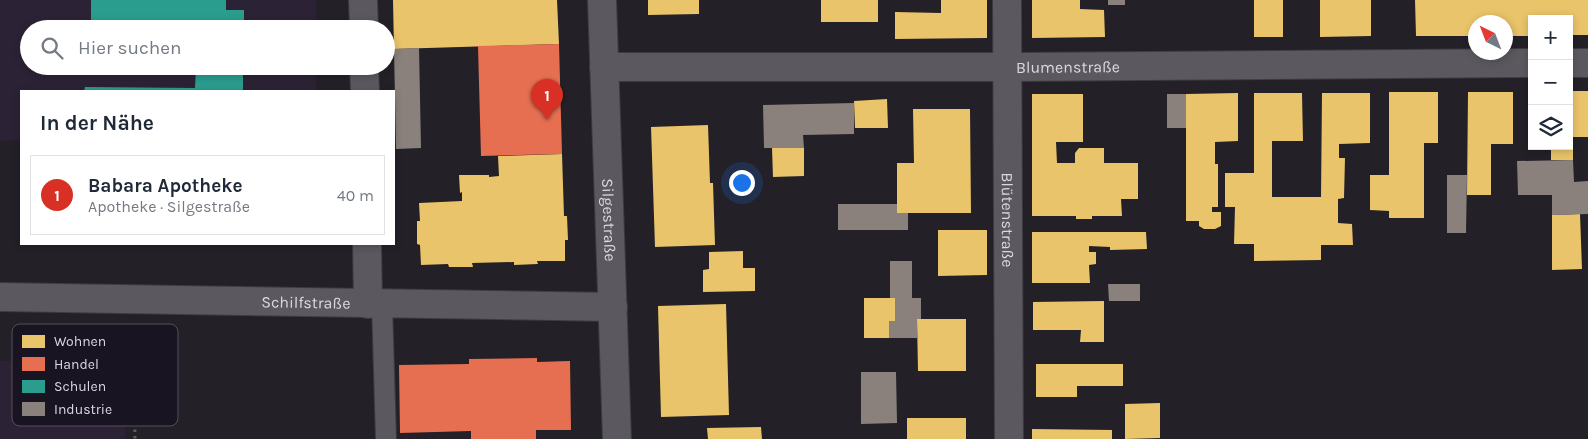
<!DOCTYPE html>
<html lang="de">
<head>
<meta charset="utf-8">
<style>
  body { margin:0; font-family:Karla,sans-serif; background:#f6f6f7; color:#1f2937 }
  .controls { position:absolute; right:15px; top:15px; display:grid; overflow:hidden; border-radius:0px; box-shadow:0 2px 8px #0003 }
  .controls button { width:45px; height:45px; display:grid; place-items:center; padding:0; border:0; border-bottom:1px solid #e0e1e3; background:#fff; color:#1f2937; font:25px sans-serif }
  .compass { position:absolute; left:1468px; top:15px; width:45px; height:45px; border-radius:50%; background:#fff; box-shadow:0 2px 8px #0003; rotate:318deg }
  .you { position:absolute; left:741px; top:182px; width:18px; height:18px; margin:-12px; border:4px solid #fff; border-radius:50%; background:#1a73e8; box-shadow:0 0 0 8px #1a73e833 }
  .badge { display:grid; place-items:center; width:32px; height:32px; border-radius:50%; background:#d93025; color:#fff; font-size:16px; font-weight:700 }
  .pin { position:absolute; translate:-50% -41px; filter:drop-shadow(0 1px 2px #0008) }
  .pin::after { content:''; position:absolute; top:26px; width:18px; height:15px; background:inherit; clip-path:polygon(0 0,100% 0,50% 100%) }
  .list { margin:0; padding:0; list-style:none }
  h2 { display:flex; justify-content:space-between; align-items:center; height:65px; margin:0; padding:0 20px; font-size:21px }
  h2 small { font-size:16px; font-weight:400; color:#747a83 }
  .list li { display:grid; grid-template-columns:32px 1fr auto; gap:15px; align-items:center; box-sizing:border-box; height:80px; margin:0 10px 10px; padding:0 10px; border:1px solid #e0e1e3; border-radius:0px }
  .list b { display:block; font-size:19px; white-space:nowrap }
  .list p { margin:0; font-size:16px; white-space:nowrap; color:#747a83 }
  .list em { font-size:16px; font-style:normal; color:#747a83 }
  .icon { flex:none; width:28px; height:28px; fill:none; stroke:currentColor; stroke-width:2; stroke-linecap:round; stroke-linejoin:round }
  .map { position:relative; flex:none; width:1588px; height:439px; overflow:hidden }
  .search { position:absolute; background:#fff; box-shadow:0 2px 8px #0003; left:20px; top:20px; width:375px; height:55px; display:flex; align-items:center; gap:12px; box-sizing:border-box; padding:0 18px; border-radius:28px; color:#747a83; font-size:19px }
  .panel { position:absolute; background:#fff; box-shadow:0 2px 8px #0003; left:20px; top:90px; width:375px; height:155px; border-radius:0px }
  .map>svg:first-child { display:block }
</style>
</head>
<body>
<div class="map">
<svg width="1588" height="439" viewBox="0 0 1588 439">
  <rect width="100%" height="100%" fill="#232027"/>
  <g fill="#2b2335">
    <path d="M0,0h316v29h-287v37h287v25h-295v49l-21,1z"/>
    <path d="M124,359l1,80h-125v-78z"/>
  </g>
  <g fill="#e9c46a">
    <path d="M393,0h164l2,44 -165,5z"/>
    <path d="M648,0h51v14l-51,1z"/>
    <rect x="821" y="0" width="57" height="22"/>
    <path d="M941,0h46v38l-92,1v-27l46,1z"/>
    <path d="M1032,0h48v9l24,1 1,27 -73,1z"/>
    <rect x="1254" y="0" width="29" height="37"/>
    <path d="M1320,0h51v36l-51,1z"/>
    <path d="M1415,0h173v35h-19v-16h-37v17h-26v-14h-30v14h-60z"/>
    <path d="M1569,91h19v46h-15v23h-22v-14h18z"/>
    <path d="M1389,92h49v51h-14v75h-35v-7l-19,-1v-35h19z"/>
    <path d="M1468,92h45v52h-22v51h-24z"/>
    <path d="M1238,93v48l-23,1v22h3v43h-6v5h9v14l-6,3h-11l-5,-3v-5h-13v-127z"/>
    <path d="M1254,93h48l1,48h-31v56h49l1,-104h48v50l-31,1v14h6l-1,40 -6,1v24l14,1 1,21h-32v15l-67,1v-17h-20l1,-37h-10v-34h29z"/>
    <path d="M1032,94h51v48h-27l1,21h18v-10l4,-5h25v15h34v36h-17l1,17h-30v3h-16v-3h-44z"/>
    <path d="M887,99l1,29h-33l-1,-27z"/>
    <path d="M913,109h57l1,104h-74v-50h17z"/>
    <path d="M708,125l2,58h3l2,62 -60,2 -4,-120z"/>
    <path d="M772,148h32v28l-31,1z"/>
    <path d="M562,154l2,62h3l1,24h-3v21h-28l1,3 -24,1v-3l-42,1 1,4h-24l-1,-3 -27,1 -1,-20 -3,-1v-23h3l-1,-18 43,-2v-9l-2,1 -1,-18h30v2l10,-1 -1,-20z"/>
    <path d="M1580,214l2,55 -30,1v-55z"/>
    <path d="M938,230h49v45l-49,1z"/>
    <path d="M1032,232h114l1,17 -37,1v-3l-21,-1v6h7v12l-7,1 1,18h-58z"/>
    <path d="M743,251v17h12v23l-52,1v-22l6,-1v-17z"/>
    <path d="M864,298h31v23h-6v17h-25z"/>
    <path d="M1104,301v41h-24l1,-12h-48v-28z"/>
    <path d="M726,304l3,111 -68,2 -3,-111z"/>
    <path d="M917,319h49v52h-48z"/>
    <path d="M1036,364h87v22h-46v11h-41z"/>
    <path d="M1160,403v35l-35,1v-35z"/>
    <rect x="907" y="418" width="59" height="21"/>
    <path d="M761,427l1,12h-54l-1,-11z"/>
    <path d="M1032,429l80,1v9h-80z"/>
  </g>
  <g fill="#e76f51">
    <path d="M559,44l3,110 -81,2 -3,-110z"/>
    <path d="M537,358v4l33,-1 1,69h-35v9h-65v-8l-71,2 -1,-68 70,-1v-5z"/>
  </g>
  <g fill="#2a9d8f">
    <path d="M91,0h135v10h18v19h-48v-5h-20l-1,5h-84z"/>
    <path d="M196,66h47v25h-159l1,-4 110,1z"/>
  </g>
  <g fill="#8a817c">
    <rect x="1108" y="0" width="17" height="5"/>
    <path d="M419,48l2,100 -25,1 -2,-100z"/>
    <rect x="1167" y="94" width="19" height="34"/>
    <path d="M854,103v31l-51,1 1,13h-40l-1,-43z"/>
    <path d="M1573,160l1,22 14,-1v33l-36,1v-20h-34l-1,-34z"/>
    <path d="M1447,175h20l-1,58h-19z"/>
    <path d="M838,204h59v9h11v17h-70z"/>
    <path d="M890,261h22v37h9v21h-4v19h-28v-17h6v-23h-5z"/>
    <path d="M1108,284h32v17h-31z"/>
    <path d="M861,372h35l1,51 -36,1z"/>
  </g>
  <g fill="none" stroke-linecap="round" stroke-linejoin="round">
    <g stroke="#3d3b40" stroke-width="22">
      <path id="lane" d="M382,304l4,135"/>
    </g>
    <g stroke="#3d3b40" stroke-width="30">
      <g id="street">
        <path d="M363,0l1,29"/>
        <path id="s1" d="M602,0l15,439"/>
        <path id="s2" d="M1007,0l2,439"/>
        <path d="M1569,63h19"/>
        <path d="M364,66l1,25"/>
        <path id="s3" d="M604,67h404l524,-4"/>
        <path d="M367,244l1,60"/>
        <path id="s4" d="M0,297l613,10"/>
      </g>
    </g>
    <path stroke="#5f5d63" stroke-width="3" stroke-dasharray="2.5 4" stroke-linecap="butt" d="M133,332l2,107"/>
    <use href="#lane" stroke="#5b585f" stroke-width="20"/>
    <use href="#street" stroke="#5b585f" stroke-width="28"/>
  </g>
  <g text-anchor="middle" stroke-width="5" stroke-linejoin="round" paint-order="stroke">
    <g font-size="16" fill="#dcd8e1" stroke="#191421">
      <text dy="6" stroke="none"><textPath href="#s3" startOffset="464">Blumenstraße</textPath></text>
      <text dy="6" stroke="none"><textPath href="#s1" startOffset="220">Silgestraße</textPath></text>
      <text dy="6" stroke="none"><textPath href="#s2" startOffset="220">Blütenstraße</textPath></text>
      <text dy="6" stroke="none"><textPath href="#s4" startOffset="306">Schilfstraße</textPath></text>
    </g>
  </g>
  <rect x="12" y="324" width="166" height="102" rx="8" fill="#191421" stroke="#544f5b" stroke-width="1"/>
  <rect x="22" y="335" width="23" height="13" fill="#e9c46a"/>
  <rect x="22" y="357" width="23" height="14" fill="#e76f51"/>
  <rect x="22" y="380" width="23" height="13" fill="#2a9d8f"/>
  <rect x="22" y="402" width="23" height="14" fill="#8a817c"/>
  <g font-size="14" fill="#dcd8e1">
    <text x="54" y="346">Wohnen</text>
    <text x="54" y="369">Handel</text>
    <text x="54" y="391">Schulen</text>
    <text x="54" y="414">Industrie</text>
  </g>
</svg>
<div class="controls">
<button>+</button>
<button>−</button>
<button><svg class="icon" aria-label="layers" viewBox="0 0 24 24"><path d="M12 4l9 5-9 5-9-5zM3 14l9 5 9-5"/></svg></button>
</div>
<svg class="compass" viewBox="-18 -18 36 36"><path d="M0-13l5 13h-10z" fill="#e53935"/><path d="M0 13l5-13h-10z" fill="#747a83"/></svg>
<div class="you"></div>
<div class="pin badge" style="left:547px;top:120px">1</div>
<div class="search"><svg class="icon" aria-label="search" viewBox="0 0 24 24"><circle cx="10" cy="10" r="6"/><path d="M15 15l6 6"/></svg>Hier suchen</div>
<section class="panel">
<h2>In der Nähe<small></small></h2>
<ul class="list">
<li><span class="badge">1</span><div><b>Babara Apotheke</b><p>Apotheke · Silgestraße</p></div><em>40 m</em></li>
</ul>
</section>
</div>
</body>
</html>
